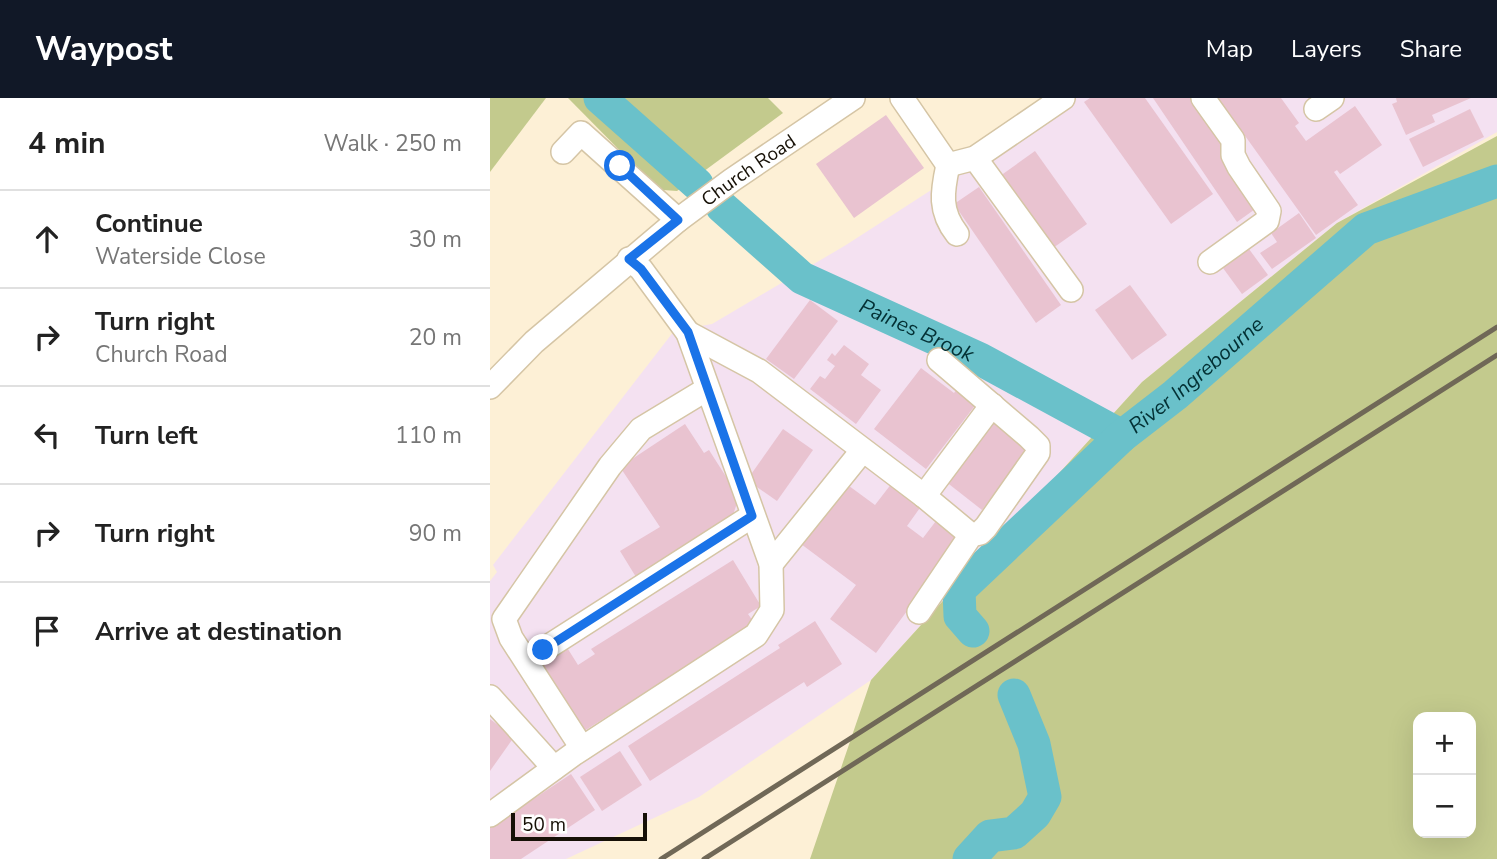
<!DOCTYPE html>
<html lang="en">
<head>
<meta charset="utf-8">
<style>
  body { margin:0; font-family:"Nunito Sans",sans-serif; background:#f2f2f2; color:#222 }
  .controls { position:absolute; right:21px; bottom:21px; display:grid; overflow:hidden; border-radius:14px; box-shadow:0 7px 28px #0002 }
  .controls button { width:63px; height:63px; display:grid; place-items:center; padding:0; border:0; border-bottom:2px solid #e0e0e0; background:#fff; color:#222; font:35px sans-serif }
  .scale { position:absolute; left:21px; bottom:18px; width:136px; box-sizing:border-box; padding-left:7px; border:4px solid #161006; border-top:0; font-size:19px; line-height:24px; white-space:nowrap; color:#161006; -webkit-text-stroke:5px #fff; paint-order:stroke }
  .stop { position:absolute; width:21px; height:21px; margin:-16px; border:5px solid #1a73e8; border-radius:50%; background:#fff }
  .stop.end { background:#1a73e8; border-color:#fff; box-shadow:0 2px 7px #0008 }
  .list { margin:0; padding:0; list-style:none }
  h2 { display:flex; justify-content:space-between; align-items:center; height:91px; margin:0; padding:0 28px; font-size:30px }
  h2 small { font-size:23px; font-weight:400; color:#767676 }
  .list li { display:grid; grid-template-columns:46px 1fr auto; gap:21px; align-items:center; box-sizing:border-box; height:98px; padding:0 28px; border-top:2px solid #e0e0e0 }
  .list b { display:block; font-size:26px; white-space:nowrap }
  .list p { margin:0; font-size:23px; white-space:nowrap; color:#767676 }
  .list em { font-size:23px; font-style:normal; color:#767676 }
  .icon { flex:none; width:38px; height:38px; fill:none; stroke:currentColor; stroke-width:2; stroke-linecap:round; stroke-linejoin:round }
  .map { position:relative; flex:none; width:1007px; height:761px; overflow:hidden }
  header { display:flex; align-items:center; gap:42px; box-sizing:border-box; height:98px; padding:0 35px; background:#111827; color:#fff }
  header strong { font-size:33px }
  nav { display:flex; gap:38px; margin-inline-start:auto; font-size:24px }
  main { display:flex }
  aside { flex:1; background:#fff }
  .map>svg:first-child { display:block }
</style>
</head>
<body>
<header>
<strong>Waypost</strong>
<nav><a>Map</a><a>Layers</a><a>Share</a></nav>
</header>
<main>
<aside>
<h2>4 min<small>Walk · 250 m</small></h2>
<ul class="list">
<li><svg class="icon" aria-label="ahead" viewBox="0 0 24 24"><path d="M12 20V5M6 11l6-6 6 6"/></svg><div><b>Continue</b><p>Waterside Close</p></div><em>30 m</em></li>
<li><svg class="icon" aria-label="right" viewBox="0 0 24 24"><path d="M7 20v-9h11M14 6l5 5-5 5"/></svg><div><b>Turn right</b><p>Church Road</p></div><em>20 m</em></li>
<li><svg class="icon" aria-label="left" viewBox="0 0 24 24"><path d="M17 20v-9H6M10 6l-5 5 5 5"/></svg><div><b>Turn left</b></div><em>110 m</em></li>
<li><svg class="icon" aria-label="right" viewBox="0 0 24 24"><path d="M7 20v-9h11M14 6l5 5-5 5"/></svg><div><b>Turn right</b></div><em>90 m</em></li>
<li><svg class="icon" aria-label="arrive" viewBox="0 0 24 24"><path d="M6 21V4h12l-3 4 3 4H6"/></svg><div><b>Arrive at destination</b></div></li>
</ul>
</aside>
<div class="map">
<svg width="1007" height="761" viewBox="0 0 1007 761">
  <rect width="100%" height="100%" fill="#fdf0d6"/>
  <path fill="#f4e1f1" d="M584,0h423v34l-160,91 -195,159 -271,298 -172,117 -133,62h-76v-278l7,-9 -4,-7 181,-234 38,-7 134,-79z"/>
  <g fill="#c3ca8d" fill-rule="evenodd">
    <path d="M0,0h56l-56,74z"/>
    <path d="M78,0h200l15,15 -106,78 -14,-1 -13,-9z"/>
    <path d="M1007,38v723h-687l61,-179 271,-298 195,-159zM928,619h53v116h-53z"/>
  </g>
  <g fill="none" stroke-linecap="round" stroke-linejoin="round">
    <g stroke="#6ac1ca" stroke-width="33">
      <path d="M110,0l97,86"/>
      <path id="s1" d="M232,109l80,71 178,81 142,77"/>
      <path id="s2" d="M483,533l-13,-15 -1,-26 163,-154 53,-41 191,-166 131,-48"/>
      <path d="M479,761l21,-23 24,-3 21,-19 10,-17 -11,-53 -20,-49"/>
    </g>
  </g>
  <g fill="#e9c3d0">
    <path d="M600,0h55l68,96 -42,30 -87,-122z"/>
    <path d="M663,0h40l34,50 -6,5 37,54 -21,15z"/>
    <path d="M728,0h63l18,25 -4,3 11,15 49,-35 27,39 -42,29 -3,-4 -3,2 24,33 -42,30z"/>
    <path d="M906,0h75l-39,17 3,7 -29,13 -14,-31 5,-2z"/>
    <path d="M980,11l14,28 -61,30 -14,-28z"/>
    <path d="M396,17l38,53 -70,50 -38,-54z"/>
    <path d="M545,53l52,73 -34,24 -53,-72z"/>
    <path d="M489,89l82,118 -25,18 -82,-119z"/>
    <path d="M809,115l17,25 -44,31 -12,-16 17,-11 -6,-9z"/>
    <path d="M759,151l19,26 -26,19 -19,-26z"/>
    <path d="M640,187l37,50 -35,25 -37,-50z"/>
    <path d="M320,202l28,21 -44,58 -28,-20z"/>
    <path d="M354,247l25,19 -8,11 20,15 -25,34 -46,-35 10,-13 5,3 10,-13 -8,-6 5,-7 3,3z"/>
    <path d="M431,270l33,25 7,-9 19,15 -54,70 -52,-40z"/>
    <path d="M501,323l37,29 -46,60 -37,-29z"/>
    <path d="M195,326l19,29 5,-3 30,47 -7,21 -96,59 -16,-26 40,-24 -40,-60z"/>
    <path d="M293,331l30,21 -36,51 -30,-21z"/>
    <path d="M355,385l30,22 17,-22 30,22 -15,21 16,12 16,-21 24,18 -87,118 -46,-34 26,-34 -55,-41z"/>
    <path d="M243,462l28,46 -13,8 7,10 -171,107 -43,-69 25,-16 12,19 17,-11 -4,-5z"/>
    <path d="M325,523l27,43 -35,23 -3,-5 -154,99 -22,-35 152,-98 -2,-3z"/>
    <path d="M0,621l24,18 -24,34z"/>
    <path d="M130,653l22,34 -40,26 -22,-34z"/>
    <path d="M81,676l24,36 -74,49h-31v-31z"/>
  </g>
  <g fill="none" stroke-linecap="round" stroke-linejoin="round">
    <g stroke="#d5c5a5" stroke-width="26">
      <g id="minor">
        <path d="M412,0l46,67 27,-7 88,-60"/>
        <path d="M713,0l30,42v15l6,12 30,44 -2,10 -57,41"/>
        <path d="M826,11l16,-11"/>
        <path d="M73,54l18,-19 97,87"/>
        <path d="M485,60l96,132"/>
        <path d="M458,67c-6,27 -9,46 9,69"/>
        <path d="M198,235l71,38 165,125 47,39"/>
        <path id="s3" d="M0,289l44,-45 144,-122 54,-40 121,-82"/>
        <path d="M434,398l68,-91"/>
        <path d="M281,466l91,-113"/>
        <path d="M429,514l52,-77 9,-2 6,-6 52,-74v-7l-9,-9 -90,-77"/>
        <path d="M53,552l209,-134"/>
        <path d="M0,599l64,71"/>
        <path d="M92,650l-71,-110 -7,-19 106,-153 31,-37 66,-40"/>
        <path d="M0,717l85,-62 181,-118 16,-25 -1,-46 -83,-231 -47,-64 -12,-10"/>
      </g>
    </g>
    <use href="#minor" stroke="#fff" stroke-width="23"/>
    <g stroke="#706857" stroke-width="5">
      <path d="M171,761l836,-532"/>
      <path d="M214,761l793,-504"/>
    </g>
  </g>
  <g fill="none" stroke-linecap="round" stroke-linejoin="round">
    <path stroke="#1a73e8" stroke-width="9" d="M53,552l209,-134 -64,-184 -47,-63 -12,-10 49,-39 -58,-54"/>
  </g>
  <g text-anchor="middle" stroke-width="5" stroke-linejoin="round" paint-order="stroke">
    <g font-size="19" fill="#161006" stroke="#fff">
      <text dy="7" stroke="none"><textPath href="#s3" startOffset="338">Church Road</textPath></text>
    </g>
    <g font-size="21" font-style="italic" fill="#033034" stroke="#fff">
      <text dy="7" stroke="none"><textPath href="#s1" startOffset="233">Paines Brook</textPath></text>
      <text dy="7" stroke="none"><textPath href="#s2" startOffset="366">River Ingrebourne</textPath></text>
    </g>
  </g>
</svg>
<div class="controls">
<button>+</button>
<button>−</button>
</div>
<div class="scale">50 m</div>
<div class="stop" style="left:130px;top:68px"></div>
<div class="stop end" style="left:53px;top:552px"></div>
</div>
</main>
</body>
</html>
